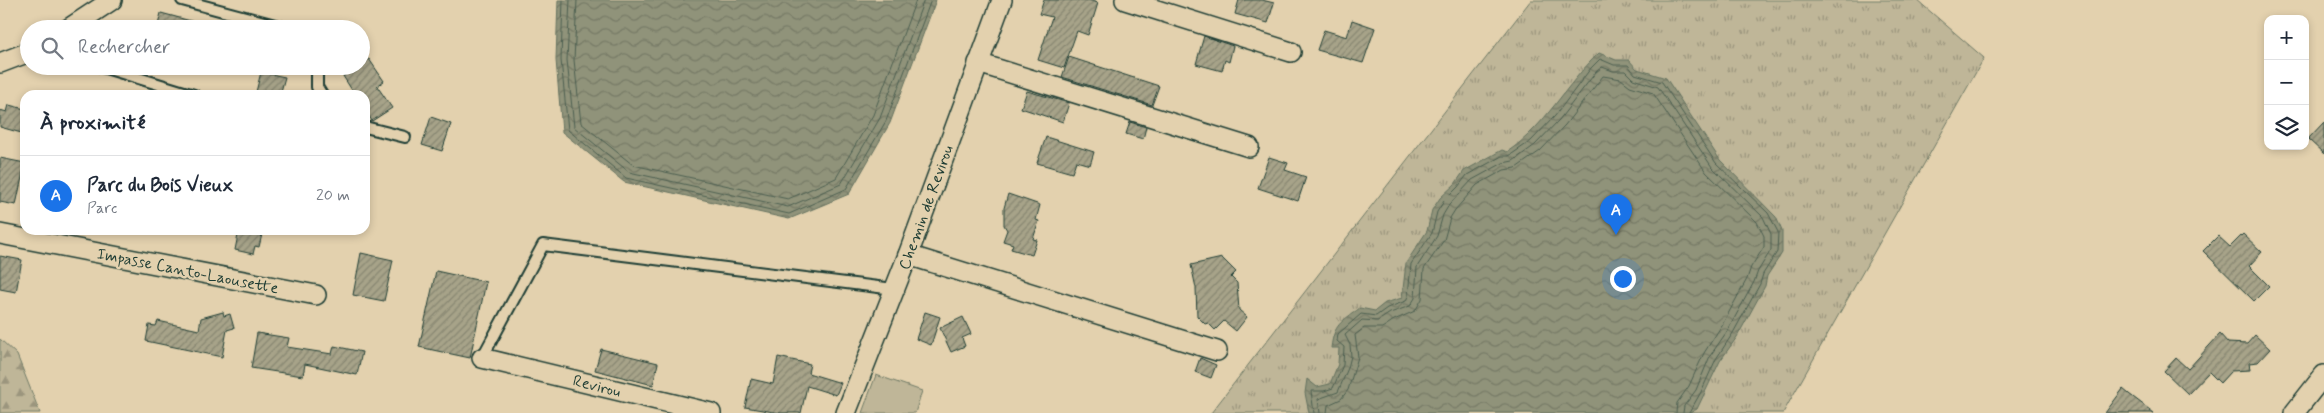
<!DOCTYPE html>
<html lang="fr">
<head>
<meta charset="utf-8">
<style>
  body { margin:0; font-family:Mynerve,sans-serif; background:#f6f6f7; color:#1f2937 }
  .controls { position:absolute; right:15px; top:15px; display:grid; overflow:hidden; border-radius:10px; box-shadow:0 2px 8px #0003 }
  .controls button { width:45px; height:45px; display:grid; place-items:center; padding:0; border:0; border-bottom:1px solid #e0e1e3; background:#fff; color:#1f2937; font:25px sans-serif }
  .you { position:absolute; left:1622px; top:278px; width:18px; height:18px; margin:-12px; border:4px solid #fff; border-radius:50%; background:#1a73e8; box-shadow:0 0 0 8px #1a73e833 }
  .badge { display:grid; place-items:center; width:32px; height:32px; border-radius:50%; background:#1a73e8; color:#fff; font-size:16px; font-weight:700 }
  .pin { position:absolute; translate:-50% -41px; filter:drop-shadow(0 1px 2px #0008) }
  .pin::after { content:''; position:absolute; top:26px; width:18px; height:15px; background:inherit; clip-path:polygon(0 0,100% 0,50% 100%) }
  .list { margin:0; padding:0; list-style:none }
  h2 { display:flex; justify-content:space-between; align-items:center; height:65px; margin:0; padding:0 20px; font-size:21px }
  h2 small { font-size:16px; font-weight:400; color:#747a83 }
  .list li { display:grid; grid-template-columns:32px 1fr auto; gap:15px; align-items:center; box-sizing:border-box; height:80px; padding:0 20px; border-top:1px solid #e0e1e3 }
  .list b { display:block; font-size:19px; white-space:nowrap }
  .list p { margin:0; font-size:16px; white-space:nowrap; color:#747a83 }
  .list em { font-size:16px; font-style:normal; color:#747a83 }
  .icon { flex:none; width:28px; height:28px; fill:none; stroke:currentColor; stroke-width:2; stroke-linecap:round; stroke-linejoin:round }
  .map { position:relative; flex:none; width:2324px; height:413px; overflow:hidden }
  .search { position:absolute; background:#fff; box-shadow:0 2px 8px #0003; left:20px; top:20px; width:350px; height:55px; display:flex; align-items:center; gap:12px; box-sizing:border-box; padding:0 18px; border-radius:28px; color:#747a83; font-size:19px }
  .panel { position:absolute; background:#fff; box-shadow:0 2px 8px #0003; left:20px; top:90px; width:350px; height:145px; border-radius:15px }
  .map>svg:first-child { display:block }
</style>
</head>
<body>
<div class="map">
<svg width="2324" height="413" viewBox="0 0 2324 413">
  <defs>
    <pattern id="grass-tufts" width="24" height="20" patternUnits="userSpaceOnUse" patternTransform="scale(1.25)"><rect width="24" height="20" fill="#bfb698"/><path d="M3 7l-1-3M5 7V3M7 7l1-3M15 17l-1-3M17 17v-4M19 17l1-3" fill="none" stroke="#9b957d"/></pattern>
    <pattern id="forest-firs" width="22" height="20" patternUnits="userSpaceOnUse" patternTransform="scale(1.25)"><rect width="22" height="20" fill="#bfb698"/><path d="M5 1l3.5 6h-7zM16 11l3.5 6h-7z" fill="#9b957d"/></pattern>
    <pattern id="water-waves" width="16" height="10" patternUnits="userSpaceOnUse" patternTransform="scale(1.25)"><rect width="16" height="10" fill="#90937a"/><path d="M0 5q4-4 8 0t8 0" fill="none" stroke="#757965"/></pattern>
    <pattern id="building-hatch" width="6" height="6" patternUnits="userSpaceOnUse" patternTransform="scale(1.25)"><rect width="6" height="6" fill="#a7a389"/><path d="M-1 1l2-2M0 6l6-6M5 7l2-2" fill="none" stroke="#878671"/></pattern>
  </defs>
  <rect width="100%" height="100%" fill="#e3d1ae"/>
  <filter id="ink" filterUnits="userSpaceOnUse"><feTurbulence type="fractalNoise" baseFrequency=".02" numOctaves="2"/><feDisplacementMap in="SourceGraphic" scale="10" xChannelSelector="R" yChannelSelector="G"/><feConvolveMatrix kernelMatrix="1 2 1 2 8 2 1 2 1" color-interpolation-filters="sRGB"/></filter>
  <g filter="url(#ink)">
    <path fill="url(#grass-tufts)" stroke="#6f7a66" d="M1531,0h386l67,58 -201,355h-572z"/>
    <path fill="url(#forest-firs)" stroke="#6f7a66" d="M0,339l17,16 23,58h-40z"/>
    <path fill="#bfb698" stroke="#6f7a66" d="M876,375l46,16 -7,22h-53z"/>
    <g fill="url(#water-waves)" stroke="#63715e">
      <path d="M558,0h378l-46,123 -41,71 -60,25 -165,-37 -62,-50 -6,-72z"/>
      <path d="M1599,53l17,7h13l8,9 29,9 54,82 56,57 6,14v22l-15,23 -2,10 -28,51 -17,24 -23,48 -7,4h-381l-4,-20 2,-14 10,8 13,-3 8,-20 1,-16h-8c3,-24 10,-26 29,-40l15,3 10,-8 17,-5 4,-35 21,-32 5,-21 8,-12 15,-14 9,-13 38,-21 5,2c39,-26 58,-67 92,-99z"/>
    </g>
    <g fill="none" stroke-linecap="round" stroke-linejoin="round">
      <g stroke="#4c5f50" stroke-width="1">
        <path d="M563,0l-2,60 7,70 58,48 163,36 57,-25 40,-68 45,-121"/>
        <path d="M570,0l-3,60 7,67 55,45 159,35 53,-23 39,-66 44,-118"/>
        <path d="M577,0l-3,60 7,63 52,42 155,34 48,-21 37,-63 43,-115"/>
        <path d="M1314,413l-3,-22h13l9,-3 10,-23 1,-18 -7,-6 1,-7 23,-20 15,2 11,-8 19,-7 2,-5 3,-32 21,-31 5,-21 7,-11 14,-14 9,-12 35,-19h7l22,-15 24,-25 36,-48 9,-9 14,6h14l7,9 27,8 54,81 52,50 10,19 -1,20 -14,22 -3,10 -27,49 -17,26 -15,33 -12,21"/>
        <path d="M1320,413l-2,-14 20,-7 10,-24 3,-12 -1,-11 -5,-10 17,-15 16,1 12,-8 20,-7 5,-8 2,-31 20,-31 6,-21 6,-10 23,-25 31,-17 10,-2 22,-16 24,-25 37,-48 6,-5 11,4h12l8,8 25,8 54,80 51,50 8,17v16l-13,21 -4,11 -26,48 -18,26 -14,34 -12,16 -1,7"/>
        <path d="M1327,413l1,-8 13,-6 7,-9 10,-33 -3,-22 9,-7h18l12,-8 21,-9 7,-12 2,-30 20,-29 6,-22 5,-8 22,-25 27,-15 12,-2 24,-17 25,-26 38,-49 18,3 9,7 23,7 53,79 51,50 7,14v11l-13,20 -4,12 -25,46 -18,28 -15,33 -12,17 -1,10"/>
      </g>
    </g>
    <g fill="url(#building-hatch)" stroke="#1f3d34">
      <path d="M1044,0h44l10,3 -10,32 -11,-4 -13,37 -26,-8 14,-43 -13,-3z"/>
      <path d="M1239,0h23l12,3 -6,20 -33,-9z"/>
      <path d="M161,13l41,11 -1,5h-44z"/>
      <path d="M1352,20l23,8 -12,35 -46,-13 7,-20 23,7z"/>
      <path d="M1204,36l29,10 -4,16 -4,-2 -3,11 -26,-7z"/>
      <path d="M1069,57l90,29 -7,19 -90,-28z"/>
      <path d="M369,59l15,22 -7,5 15,22 -20,13 -7,-11v-15h-10l-12,-19z"/>
      <path d="M261,72l24,5 -5,18 -24,-3z"/>
      <path d="M1027,91l42,12 -6,19 -42,-14z"/>
      <path d="M9,105l16,4v25l-25,-7v-17l7,2z"/>
      <path d="M431,117l20,7 -9,27 -20,-6z"/>
      <path d="M1130,122l16,5 -3,12 -17,-5z"/>
      <path d="M2324,122v32l-16,-15z"/>
      <path d="M1046,137l48,15 -4,13 -14,-4 -4,12 -35,-10z"/>
      <path d="M1269,157l19,6 -3,7 21,7 -8,24 -40,-13z"/>
      <path d="M0,158l25,5 -9,42 -16,-3z"/>
      <path d="M1008,194l32,11 -4,15 3,1 -6,18 4,1 -5,15 -21,-6 2,-5 -10,-3 4,-11 -3,-5v-17z"/>
      <path d="M239,230h24l-4,17 -4,-1 -2,8 -18,-4z"/>
      <path d="M2243,234l19,18 -13,14 20,20 -15,15 -51,-50 15,-15 12,11z"/>
      <path d="M361,253l32,7 -9,41 -31,-6z"/>
      <path d="M0,256l22,4 -6,32 -16,-3z"/>
      <path d="M1222,258l14,14 -5,5 6,6 2,27 8,7 -11,14 -12,-10 -9,9 -7,-7 -3,1 -8,-8 -1,-28 -5,-23z"/>
      <path d="M436,271l50,11 -16,76 -51,-11z"/>
      <path d="M223,312l1,4 6,-2 4,14 -7,2 -5,27 -76,-16 3,-16 7,1 2,-5 41,9 2,-12z"/>
      <path d="M925,312l15,5 -9,28 -15,-6z"/>
      <path d="M963,317l8,17 -9,4 3,8 -14,6 -11,-24z"/>
      <path d="M257,333l32,5 -2,9 45,7 2,-8 28,6 -5,23 -52,-11 -2,12 -52,-8z"/>
      <path d="M2220,334l8,9 19,1 8,-9 15,14 -12,13 -9,1 1,7 -19,1 -11,12 -11,-11 -21,22 -24,-23 12,-13 12,11z"/>
      <path d="M601,349l57,14 -5,22 -58,-15z"/>
      <path d="M778,357l32,7 -2,9 33,10 -5,12 -29,-9 -6,27h-22l-34,-6 6,-28 22,5z"/>
      <path d="M1200,358l16,7 -5,13 -16,-6z"/>
      <path d="M2123,389l6,5 25,19h-49z"/>
    </g>
    <g fill="none" stroke-linecap="round" stroke-linejoin="round">
      <g stroke="#1f3d34" stroke-width="14">
        <g id="service">
          <path d="M182,0l108,29"/>
          <path d="M99,66l95,29"/>
          <path d="M317,66v21l5,8"/>
          <path d="M365,127l40,10"/>
          <path d="M482,358l61,-113 351,44"/>
        </g>
      </g>
      <g stroke="#1f3d34" stroke-width="22">
        <g id="minor">
          <path d="M1125,0l166,52"/>
          <path d="M68,29l44,-29"/>
          <path d="M0,63l29,-11"/>
          <path d="M978,63l271,84"/>
          <path d="M0,234l316,61"/>
          <path d="M908,255l309,96"/>
          <path d="M482,358l229,55"/>
          <path d="M846,413l62,-158 94,-255"/>
          <path d="M2294,413l30,-38"/>
        </g>
      </g>
      <use href="#service" stroke="#e3d1ae" stroke-width="10"/>
      <use href="#minor" stroke="#e3d1ae" stroke-width="19"/>
    </g>
  </g>
  <g text-anchor="middle" stroke-width="5" stroke-linejoin="round" paint-order="stroke">
    <g font-size="16" fill="#1f3d34" stroke="#e3d1ae">
      <text transform="translate(925 207) rotate(-70)" y="6">Chemin de Revirou</text>
      <text transform="translate(188 270) rotate(11)" y="6">Impasse Canto-Laousette</text>
      <text transform="translate(597 385) rotate(14)" y="6">Revirou</text>
    </g>
  </g>
</svg>
<div class="controls">
<button>+</button>
<button>−</button>
<button><svg class="icon" aria-label="layers" viewBox="0 0 24 24"><path d="M12 4l9 5-9 5-9-5zM3 14l9 5 9-5"/></svg></button>
</div>
<div class="you"></div>
<div class="pin badge" style="left:1616px;top:235px">A</div>
<div class="search"><svg class="icon" aria-label="search" viewBox="0 0 24 24"><circle cx="10" cy="10" r="6"/><path d="M15 15l6 6"/></svg>Rechercher</div>
<section class="panel">
<h2>À proximité<small></small></h2>
<ul class="list">
<li><span class="badge">A</span><div><b>Parc du Bois Vieux</b><p>Parc</p></div><em>20 m</em></li>
</ul>
</section>
</div>
</body>
</html>
